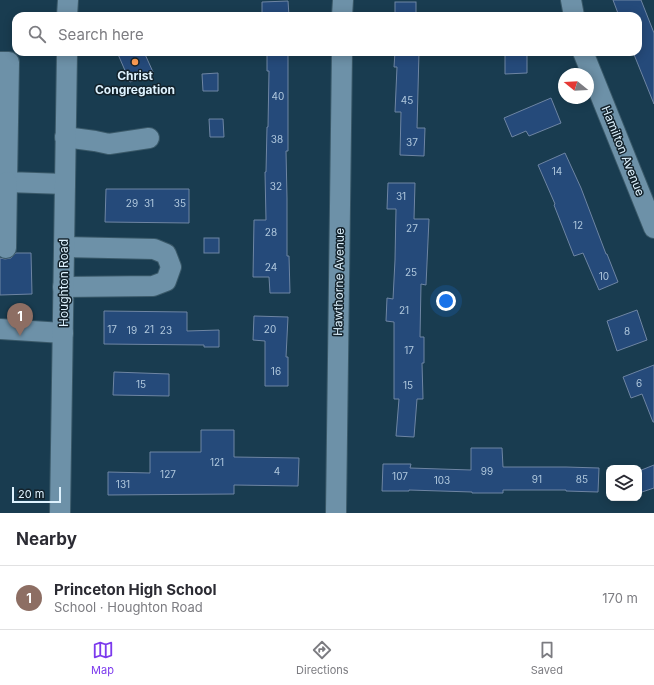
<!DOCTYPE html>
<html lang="en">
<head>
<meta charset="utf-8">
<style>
  body { margin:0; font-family:Inter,sans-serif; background:#f2f2f3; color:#2b2b33 }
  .controls { position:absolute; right:12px; bottom:12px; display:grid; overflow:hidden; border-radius:8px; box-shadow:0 2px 10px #0003 }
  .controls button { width:36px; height:36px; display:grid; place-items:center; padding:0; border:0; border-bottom:1px solid #e1e1e2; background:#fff; color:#2b2b33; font:20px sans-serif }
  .compass { position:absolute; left:558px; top:68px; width:36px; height:36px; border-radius:50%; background:#fff; box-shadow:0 2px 10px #0003; rotate:288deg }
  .scale { position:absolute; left:12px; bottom:10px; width:49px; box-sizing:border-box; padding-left:4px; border:2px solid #def2fe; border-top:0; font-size:11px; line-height:14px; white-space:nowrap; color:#def2fe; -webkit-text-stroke:3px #13222b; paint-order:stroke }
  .you { position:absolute; left:446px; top:301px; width:14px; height:14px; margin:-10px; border:3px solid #fff; border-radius:50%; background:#1a73e8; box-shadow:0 0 0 6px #1a73e833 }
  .badge { display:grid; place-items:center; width:26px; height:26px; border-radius:50%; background:#7c3aed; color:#fff; font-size:13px; font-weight:700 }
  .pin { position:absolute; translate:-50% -33px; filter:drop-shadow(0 1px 2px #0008) }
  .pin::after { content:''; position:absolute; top:21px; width:14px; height:12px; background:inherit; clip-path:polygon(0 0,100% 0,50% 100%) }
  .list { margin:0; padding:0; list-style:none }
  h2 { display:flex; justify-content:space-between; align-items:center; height:52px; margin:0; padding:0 16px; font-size:17px }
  h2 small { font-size:13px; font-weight:400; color:#7c7c81 }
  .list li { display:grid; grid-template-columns:26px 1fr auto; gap:12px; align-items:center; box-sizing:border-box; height:64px; padding:0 16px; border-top:1px solid #e1e1e2 }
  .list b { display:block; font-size:15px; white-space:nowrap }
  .list p { margin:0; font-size:13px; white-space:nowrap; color:#7c7c81 }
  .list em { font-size:13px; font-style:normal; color:#7c7c81 }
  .icon { flex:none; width:22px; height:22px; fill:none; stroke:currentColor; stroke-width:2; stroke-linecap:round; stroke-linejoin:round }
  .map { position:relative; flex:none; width:654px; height:513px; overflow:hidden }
  .search { position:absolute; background:#fff; box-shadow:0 2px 10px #0003; left:12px; right:12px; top:12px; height:44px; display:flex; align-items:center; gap:10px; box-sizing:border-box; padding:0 14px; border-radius:12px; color:#7c7c81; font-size:15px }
  .sheet { height:116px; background:#fff }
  nav { display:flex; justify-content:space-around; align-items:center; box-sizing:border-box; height:56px; border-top:1px solid #e1e1e2; background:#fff; font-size:11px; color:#7c7c81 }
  nav a { display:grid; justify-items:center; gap:2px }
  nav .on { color:#7c3aed }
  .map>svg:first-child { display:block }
</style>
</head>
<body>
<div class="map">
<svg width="654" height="513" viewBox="0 0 654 513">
  <rect width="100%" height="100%" fill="#193c50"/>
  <g fill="#254a7a" stroke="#6e85a3">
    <path d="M613,0h28l13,33v71l-21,-52h5v-36h-19z"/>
    <path d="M288,1l1,15h-27v-14z"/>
    <rect x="395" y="2" width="21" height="14"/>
    <path d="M117,52h27l9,20 -23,10z"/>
    <path d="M267,52h21v99h-2l1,47v58h2l1,37h-20l-1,-16h-16l1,-57h12l-1,-48h1l1,-45h1l1,-56h-2z"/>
    <path d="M395,52h24l-2,76h8l-1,28 -24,-1 1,-43h-6l2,-45h-3z"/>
    <path d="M505,52h22v21l-22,1z"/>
    <path d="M218,73v18h-15l-1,-17z"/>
    <path d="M551,98l10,25 -32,13 -3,-5 -14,6 -8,-19z"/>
    <path d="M209,119h14l1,18h-14z"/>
    <path d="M565,153l16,35 25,66h1l11,28 -19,8 -16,-37 -9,3 -20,-51 1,-1 -17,-39z"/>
    <path d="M388,183h27l-1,36h15l-3,66 -5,-1 -1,53h4v26h-2l1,36h-6l-3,38 -18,-1 3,-37h-5v-77l-8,-1 1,-23 6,1 2,-39 1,-51h-9z"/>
    <path d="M106,189h83v34l-84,-1z"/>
    <rect x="204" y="238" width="15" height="15"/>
    <path d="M16,253h15l1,41 -32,1v-37l5,1 6,-1z"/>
    <path d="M637,310l10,30 -30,11 -10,-30z"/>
    <path d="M104,311l83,1v19l32,-1v17h-15v-2l-100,-1z"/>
    <path d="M254,316l34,1 -2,40h2v29h-23v-45l-12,-1z"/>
    <path d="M654,365v57h-1l-11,-28 -11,4 -8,-21z"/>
    <path d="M114,372l55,2v22l-56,-1z"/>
    <path d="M201,430h33v27l65,1 -1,28 -64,-1v9l-126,1v-23l42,1v-21h51z"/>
    <path d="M471,448h31l1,19h63l33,1 -1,24 -32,-1v-1h-63v3h-31v-1l-63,-2v1h-27l1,-27h28l-1,4 61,2z"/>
    <path d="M654,465v23l-15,5v-22z"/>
  </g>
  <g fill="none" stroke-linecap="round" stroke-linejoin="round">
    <g stroke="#3a5969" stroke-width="22">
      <g id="minor">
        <path d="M571,0l3,16"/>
        <path d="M67,16l1,-16"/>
        <path d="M342,16l1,-16"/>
        <path d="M583,52l71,176"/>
        <path d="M0,62h9l-2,120 58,2"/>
        <path d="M65,137l30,4 14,3 40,-6"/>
        <path d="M6,248l1,-66"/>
        <path d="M63,287l90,-1 13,-5 5,-14 -5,-13 -12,-5 -90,-2"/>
        <path d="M0,329l63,4"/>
        <path d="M60,513c3,-154 4,-307 7,-461"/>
        <path d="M336,513l6,-461"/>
      </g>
    </g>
    <use href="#minor" stroke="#6d91a8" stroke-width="20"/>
  </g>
  <circle fill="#fd9d54" stroke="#13222b" stroke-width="1.5" cx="135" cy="62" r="4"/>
  <g text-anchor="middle" stroke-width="3" stroke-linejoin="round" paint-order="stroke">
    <g font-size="10" fill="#b0c8dd">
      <text x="278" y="100">40</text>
      <text x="407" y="104">45</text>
      <text x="277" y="143">38</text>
      <text x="412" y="146">37</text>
      <text x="557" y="175">14</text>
      <text x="276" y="190">32</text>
      <text x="401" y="200">31</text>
      <text x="132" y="207">29</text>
      <text x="149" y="207">31</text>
      <text x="180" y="207">35</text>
      <text x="578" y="229">12</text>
      <text x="412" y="232">27</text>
      <text x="271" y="236">28</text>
      <text x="271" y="271">24</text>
      <text x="411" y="276">25</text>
      <text x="604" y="280">10</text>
      <text x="404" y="314">21</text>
      <text x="112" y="333">17</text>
      <text x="149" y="333">21</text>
      <text x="270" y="333">20</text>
      <text x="132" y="334">19</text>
      <text x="166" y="334">23</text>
      <text x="627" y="335">8</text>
      <text x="409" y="354">17</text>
      <text x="276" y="375">16</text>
      <text x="639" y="387">6</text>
      <text x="141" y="388">15</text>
      <text x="408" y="389">15</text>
      <text x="217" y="466">121</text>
      <text x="277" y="475">4</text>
      <text x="487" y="475">99</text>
      <text x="168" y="478">127</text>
      <text x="400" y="480">107</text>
      <text x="537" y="483">91</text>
      <text x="582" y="483">85</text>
      <text x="442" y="484">103</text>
      <text x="123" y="488">131</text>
    </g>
    <g font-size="12" font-weight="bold" fill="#def2fe" stroke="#13222b">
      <text x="135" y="80">Christ<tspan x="135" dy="14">Congregation</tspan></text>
    </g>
    <g font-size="12" fill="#def2fe" stroke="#13222b">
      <text transform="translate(623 151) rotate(68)" y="4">Hamilton Avenue</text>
      <text transform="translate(339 282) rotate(-89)" y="4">Hawthorne Avenue</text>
      <text transform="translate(64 283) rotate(-90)" y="4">Houghton Road</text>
    </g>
  </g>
</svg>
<div class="controls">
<button><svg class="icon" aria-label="layers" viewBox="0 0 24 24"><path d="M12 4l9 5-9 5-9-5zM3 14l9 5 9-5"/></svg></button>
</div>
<svg class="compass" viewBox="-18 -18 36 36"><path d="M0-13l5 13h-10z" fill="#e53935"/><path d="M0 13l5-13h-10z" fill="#7c7c81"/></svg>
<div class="scale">20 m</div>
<div class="you"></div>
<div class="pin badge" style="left:20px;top:336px;background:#8d6e63">1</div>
<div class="search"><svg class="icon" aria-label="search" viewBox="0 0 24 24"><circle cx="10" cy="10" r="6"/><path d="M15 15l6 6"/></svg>Search here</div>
</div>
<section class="sheet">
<h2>Nearby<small></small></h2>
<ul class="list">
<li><span class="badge" style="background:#8d6e63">1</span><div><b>Princeton High School</b><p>School · Houghton Road</p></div><em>170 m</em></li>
</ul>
</section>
<nav>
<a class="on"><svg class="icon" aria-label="map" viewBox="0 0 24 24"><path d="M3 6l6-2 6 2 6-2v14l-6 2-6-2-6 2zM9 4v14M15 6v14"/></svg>Map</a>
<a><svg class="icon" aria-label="directions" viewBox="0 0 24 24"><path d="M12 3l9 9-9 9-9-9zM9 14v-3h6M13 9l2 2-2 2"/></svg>Directions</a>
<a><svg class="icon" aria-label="saved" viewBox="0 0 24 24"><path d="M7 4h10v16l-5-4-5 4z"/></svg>Saved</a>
</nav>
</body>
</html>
